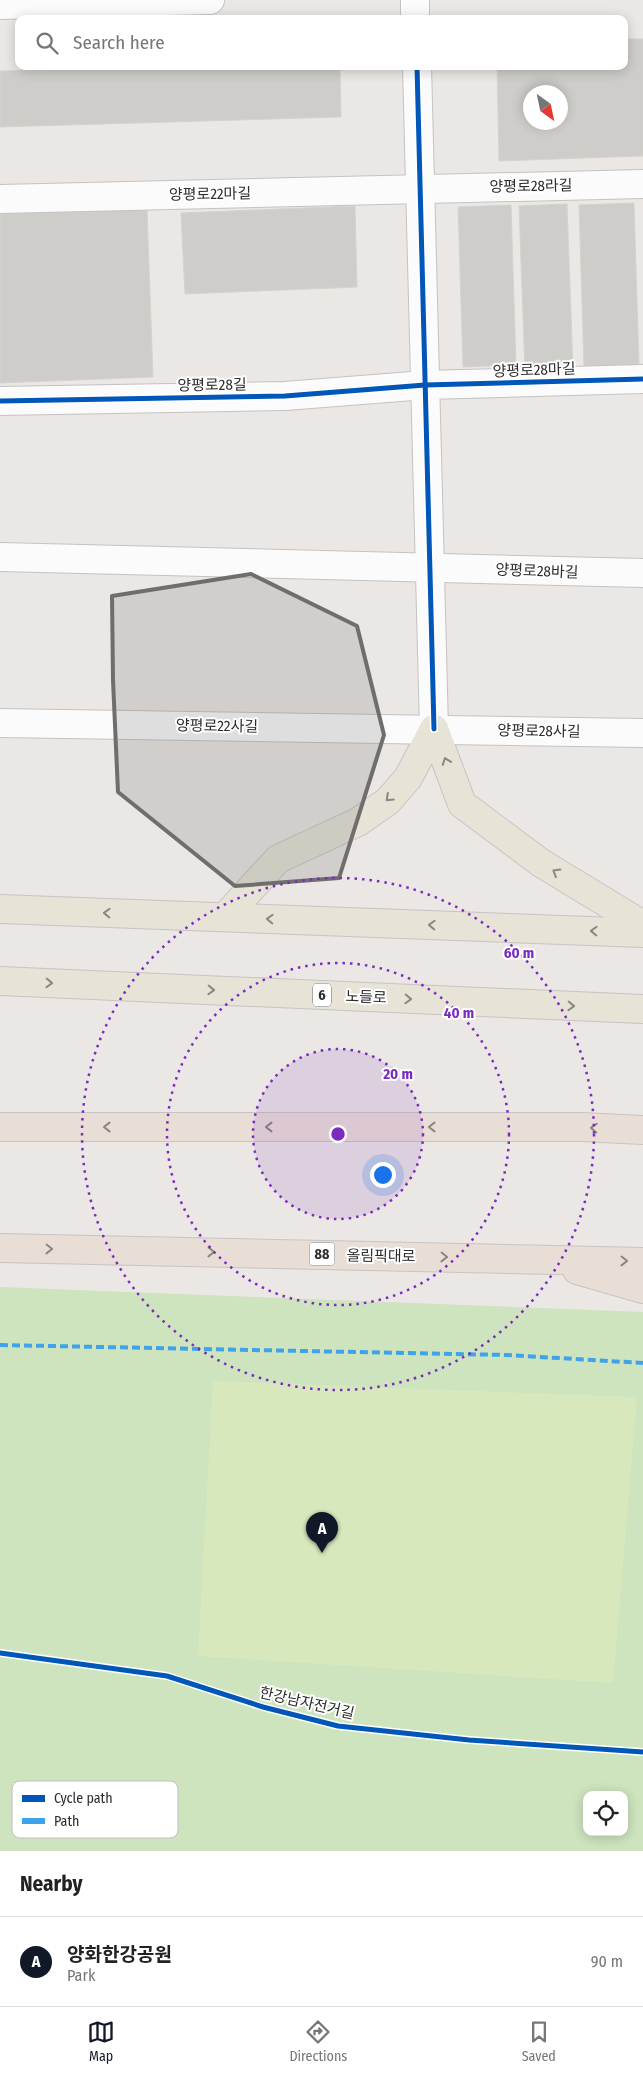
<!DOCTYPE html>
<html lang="en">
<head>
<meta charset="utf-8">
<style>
  body { margin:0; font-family:"Fira Sans Condensed","Noto Sans KR",sans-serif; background:#f6f6f6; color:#222 }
  .controls { position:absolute; right:15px; bottom:15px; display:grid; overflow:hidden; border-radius:10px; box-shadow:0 2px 12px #0003 }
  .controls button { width:45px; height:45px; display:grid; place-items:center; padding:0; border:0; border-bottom:1px solid #e0e0e0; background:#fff; color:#222; font:25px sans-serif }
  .compass { position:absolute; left:523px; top:85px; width:45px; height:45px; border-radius:50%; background:#fff; box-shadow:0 2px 12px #0003; rotate:147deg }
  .you { position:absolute; left:382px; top:1174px; width:18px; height:18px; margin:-12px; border:4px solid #fff; border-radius:50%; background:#1a73e8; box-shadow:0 0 0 8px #1a73e833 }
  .badge { display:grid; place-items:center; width:32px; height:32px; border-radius:50%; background:#111827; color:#fff; font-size:16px; font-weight:700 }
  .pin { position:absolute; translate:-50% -41px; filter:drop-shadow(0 1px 2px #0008) }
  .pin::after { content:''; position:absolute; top:26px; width:18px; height:15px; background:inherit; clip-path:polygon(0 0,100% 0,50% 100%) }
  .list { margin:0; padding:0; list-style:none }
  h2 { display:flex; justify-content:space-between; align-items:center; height:65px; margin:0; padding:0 20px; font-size:21px }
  h2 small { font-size:16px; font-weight:400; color:#767676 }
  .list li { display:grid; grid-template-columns:32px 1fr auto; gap:15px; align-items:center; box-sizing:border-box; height:90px; padding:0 20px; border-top:1px solid #e0e0e0 }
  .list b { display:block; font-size:19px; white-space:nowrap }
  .list p { margin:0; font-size:16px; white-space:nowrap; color:#767676 }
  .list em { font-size:16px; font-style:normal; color:#767676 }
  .icon { flex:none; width:28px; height:28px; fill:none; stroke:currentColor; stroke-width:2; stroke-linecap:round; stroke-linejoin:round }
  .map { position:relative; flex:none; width:643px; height:1851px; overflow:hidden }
  .search { position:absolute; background:#fff; box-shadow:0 2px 12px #0003; left:15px; right:15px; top:15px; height:55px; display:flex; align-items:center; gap:12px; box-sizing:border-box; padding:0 18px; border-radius:10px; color:#767676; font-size:19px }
  .sheet { height:155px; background:#fff }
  nav { display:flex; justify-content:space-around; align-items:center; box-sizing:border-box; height:70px; border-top:1px solid #e0e0e0; background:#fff; font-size:14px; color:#767676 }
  nav a { display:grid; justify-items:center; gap:2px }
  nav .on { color:#111827 }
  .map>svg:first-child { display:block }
</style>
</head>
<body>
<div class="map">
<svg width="643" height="1851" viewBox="0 0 643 1851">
  <rect width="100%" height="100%" fill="#eae7e4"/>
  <path fill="#cde4be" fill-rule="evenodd" d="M0,1287l643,25v539h-643zM587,1795h37v37h-37z"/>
  <path fill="#d7e8bc" d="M213,1381l424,16 -24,286 -415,-27z"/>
  <g fill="#cfcdca" stroke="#d5d3cf" fill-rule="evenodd">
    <path d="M624,39h19v117l-144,5 -2,-95h127zM530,92h30v30h-30z"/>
    <path d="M159,66h181l1,51 -341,10v-56z"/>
    <path d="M634,203l5,162 -55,2 -5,-162z"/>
    <path d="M567,204l6,166 -48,2 -6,-166z"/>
    <path d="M511,205l5,160 -53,2 -5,-160z"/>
    <path d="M355,206l2,81 -172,7 -4,-81z"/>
    <path d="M147,209l6,168 -153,6v-169z"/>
  </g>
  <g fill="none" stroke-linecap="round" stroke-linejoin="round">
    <g stroke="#c4c3c4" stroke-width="30">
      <g id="minor">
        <path d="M415,0v19"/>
        <path d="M0,5l210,-5"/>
        <path d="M417,66l17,663"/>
        <path d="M0,199l643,-15"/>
        <path d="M0,401l285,-5 140,-11 218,-6"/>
        <path d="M0,557l643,16"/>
        <path d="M0,723l643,10"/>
      </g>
    </g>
    <g stroke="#c6c4c3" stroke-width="30">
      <g id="major">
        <path d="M434,729l28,75 79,59 102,62"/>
        <path d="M0,909l643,24"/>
        <path d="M225,917l53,-58 80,-37 30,-21 20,-23 26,-49"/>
        <path d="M0,981l643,28"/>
      </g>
    </g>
    <g stroke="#c6c4c3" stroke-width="30">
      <g id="highway">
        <path d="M0,1127h583l60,3"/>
        <path d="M0,1248l643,14"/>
        <path d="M577,1270l66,19"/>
      </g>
    </g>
    <use href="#minor" stroke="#fcfbfb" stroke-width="28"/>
    <use href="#major" stroke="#e7e3d6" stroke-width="28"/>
    <use href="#highway" stroke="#e9ded6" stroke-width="28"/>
    <path stroke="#3ea3eb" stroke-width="4" stroke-dasharray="8 4" stroke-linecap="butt" d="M0,1345l507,10 136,8"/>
    <g stroke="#fff" stroke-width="8">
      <g id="cycleway">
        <path d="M417,66l17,663"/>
        <path d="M0,401l285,-5 140,-11 218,-6"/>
        <path d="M0,1653l167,23 96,31 75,19 131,14 174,12"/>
      </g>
    </g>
    <use href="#cycleway" stroke="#0057b8" stroke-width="5"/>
  </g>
  <defs><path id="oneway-chevron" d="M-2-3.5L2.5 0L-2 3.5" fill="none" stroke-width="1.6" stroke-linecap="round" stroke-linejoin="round" transform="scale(1.25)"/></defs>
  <g stroke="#8a8882">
    <use href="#oneway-chevron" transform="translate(446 761) rotate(-110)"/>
    <use href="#oneway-chevron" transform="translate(389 798) rotate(137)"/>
    <use href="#oneway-chevron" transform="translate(556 872) rotate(-149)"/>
    <use href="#oneway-chevron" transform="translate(107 913) rotate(-178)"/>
    <use href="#oneway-chevron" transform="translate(270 919) rotate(-178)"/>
    <use href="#oneway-chevron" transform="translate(432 925) rotate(-178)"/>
    <use href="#oneway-chevron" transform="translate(594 931) rotate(-178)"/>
    <use href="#oneway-chevron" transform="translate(49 983) rotate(2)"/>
    <use href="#oneway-chevron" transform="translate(211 990) rotate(2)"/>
    <use href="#oneway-chevron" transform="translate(408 999) rotate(2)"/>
    <use href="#oneway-chevron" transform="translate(571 1006) rotate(2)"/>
  </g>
  <g stroke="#8b8682">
    <use href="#oneway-chevron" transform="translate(107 1127) rotate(180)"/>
    <use href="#oneway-chevron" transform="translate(269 1127) rotate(180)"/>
    <use href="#oneway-chevron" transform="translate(432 1127) rotate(180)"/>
    <use href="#oneway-chevron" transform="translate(594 1128) rotate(-177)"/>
    <use href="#oneway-chevron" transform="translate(49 1249) rotate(1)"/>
    <use href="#oneway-chevron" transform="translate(211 1252) rotate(1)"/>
    <use href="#oneway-chevron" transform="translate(444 1257) rotate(1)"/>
    <use href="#oneway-chevron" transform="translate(624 1261) rotate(1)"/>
  </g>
  <path fill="#6f6e6d" fill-opacity="0.2" stroke="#6f6e6d" stroke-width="4" stroke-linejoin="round" d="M251,574l106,52 27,109 -45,143 -104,8 -117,-94 -5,-112 -1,-84z"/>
  <circle cx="338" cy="1134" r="85" fill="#7b2cbf" fill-opacity=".12"/>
  <g fill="none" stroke="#7b2cbf" stroke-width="2.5" stroke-dasharray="2.5 5">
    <circle cx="338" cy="1134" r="85"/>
    <circle cx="338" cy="1134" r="171"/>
    <circle cx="338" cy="1134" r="256"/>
  </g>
  <g text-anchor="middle" stroke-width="4" stroke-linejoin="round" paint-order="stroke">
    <g fill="#fff" stroke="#6c6c6c" stroke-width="1">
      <rect x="313" y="983.5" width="18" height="23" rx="4"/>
      <rect x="309.5" y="1242.5" width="25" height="23" rx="4"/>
    </g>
    <g font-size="14" font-weight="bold" fill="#2d2d2d">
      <text x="322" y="1000">6</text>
      <text x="322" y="1259">88</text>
    </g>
    <g font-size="15" fill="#2d2d2d" stroke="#fff">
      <text transform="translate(531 186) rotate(-1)" y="5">양평로28라길</text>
      <text transform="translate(210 194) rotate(-1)" y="5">양평로22마길</text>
      <text transform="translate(534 370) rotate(-2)" y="5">양평로28마길</text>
      <text transform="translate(212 385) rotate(-1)" y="5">양평로28길</text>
      <text transform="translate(537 571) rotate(2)" y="5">양평로28바길</text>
      <text transform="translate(217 726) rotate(1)" y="5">양평로22사길</text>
      <text transform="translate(539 731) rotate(1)" y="5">양평로28사길</text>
      <text transform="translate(366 997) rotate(2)" y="5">노들로</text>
      <text transform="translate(381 1256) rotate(1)" y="5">올림픽대로</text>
      <text transform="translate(307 1703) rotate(13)" y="5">한강남자전거길</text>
    </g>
  </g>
  <rect x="12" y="1781" width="166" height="57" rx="8" fill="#fff" stroke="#c0c0c0" stroke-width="1"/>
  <rect x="22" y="1795" width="23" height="7" fill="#0057b8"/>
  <rect x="22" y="1818" width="23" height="6" fill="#3ea3eb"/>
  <g font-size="14" fill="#2d2d2d">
    <text x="54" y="1803">Cycle path</text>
    <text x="54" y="1826">Path</text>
  </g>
  <circle cx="338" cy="1134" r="8" fill="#7b2cbf" stroke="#fff" stroke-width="2.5"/>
  <g font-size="15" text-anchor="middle" font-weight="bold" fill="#7b2cbf" stroke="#fff" stroke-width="4" stroke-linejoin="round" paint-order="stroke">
    <text x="519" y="958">60 m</text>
    <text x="459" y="1018">40 m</text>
    <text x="398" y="1079">20 m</text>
  </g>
</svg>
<div class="controls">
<button><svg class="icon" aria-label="locate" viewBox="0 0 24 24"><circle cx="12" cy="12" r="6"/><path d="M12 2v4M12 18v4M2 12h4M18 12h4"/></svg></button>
</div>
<svg class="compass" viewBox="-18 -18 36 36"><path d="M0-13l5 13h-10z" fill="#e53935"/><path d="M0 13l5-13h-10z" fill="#767676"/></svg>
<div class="you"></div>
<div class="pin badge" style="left:322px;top:1553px">A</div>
<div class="search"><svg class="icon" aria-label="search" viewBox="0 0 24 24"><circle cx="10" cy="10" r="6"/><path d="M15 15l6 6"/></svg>Search here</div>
</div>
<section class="sheet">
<h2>Nearby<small></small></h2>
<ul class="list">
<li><span class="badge">A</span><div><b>양화한강공원</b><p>Park</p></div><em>90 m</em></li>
</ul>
</section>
<nav>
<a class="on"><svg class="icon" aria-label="map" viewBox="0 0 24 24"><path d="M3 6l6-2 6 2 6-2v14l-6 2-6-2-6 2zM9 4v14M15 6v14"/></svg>Map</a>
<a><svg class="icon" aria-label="directions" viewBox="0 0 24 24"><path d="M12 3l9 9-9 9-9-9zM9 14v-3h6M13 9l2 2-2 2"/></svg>Directions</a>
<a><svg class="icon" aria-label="saved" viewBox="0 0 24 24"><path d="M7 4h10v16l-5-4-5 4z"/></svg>Saved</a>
</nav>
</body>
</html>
